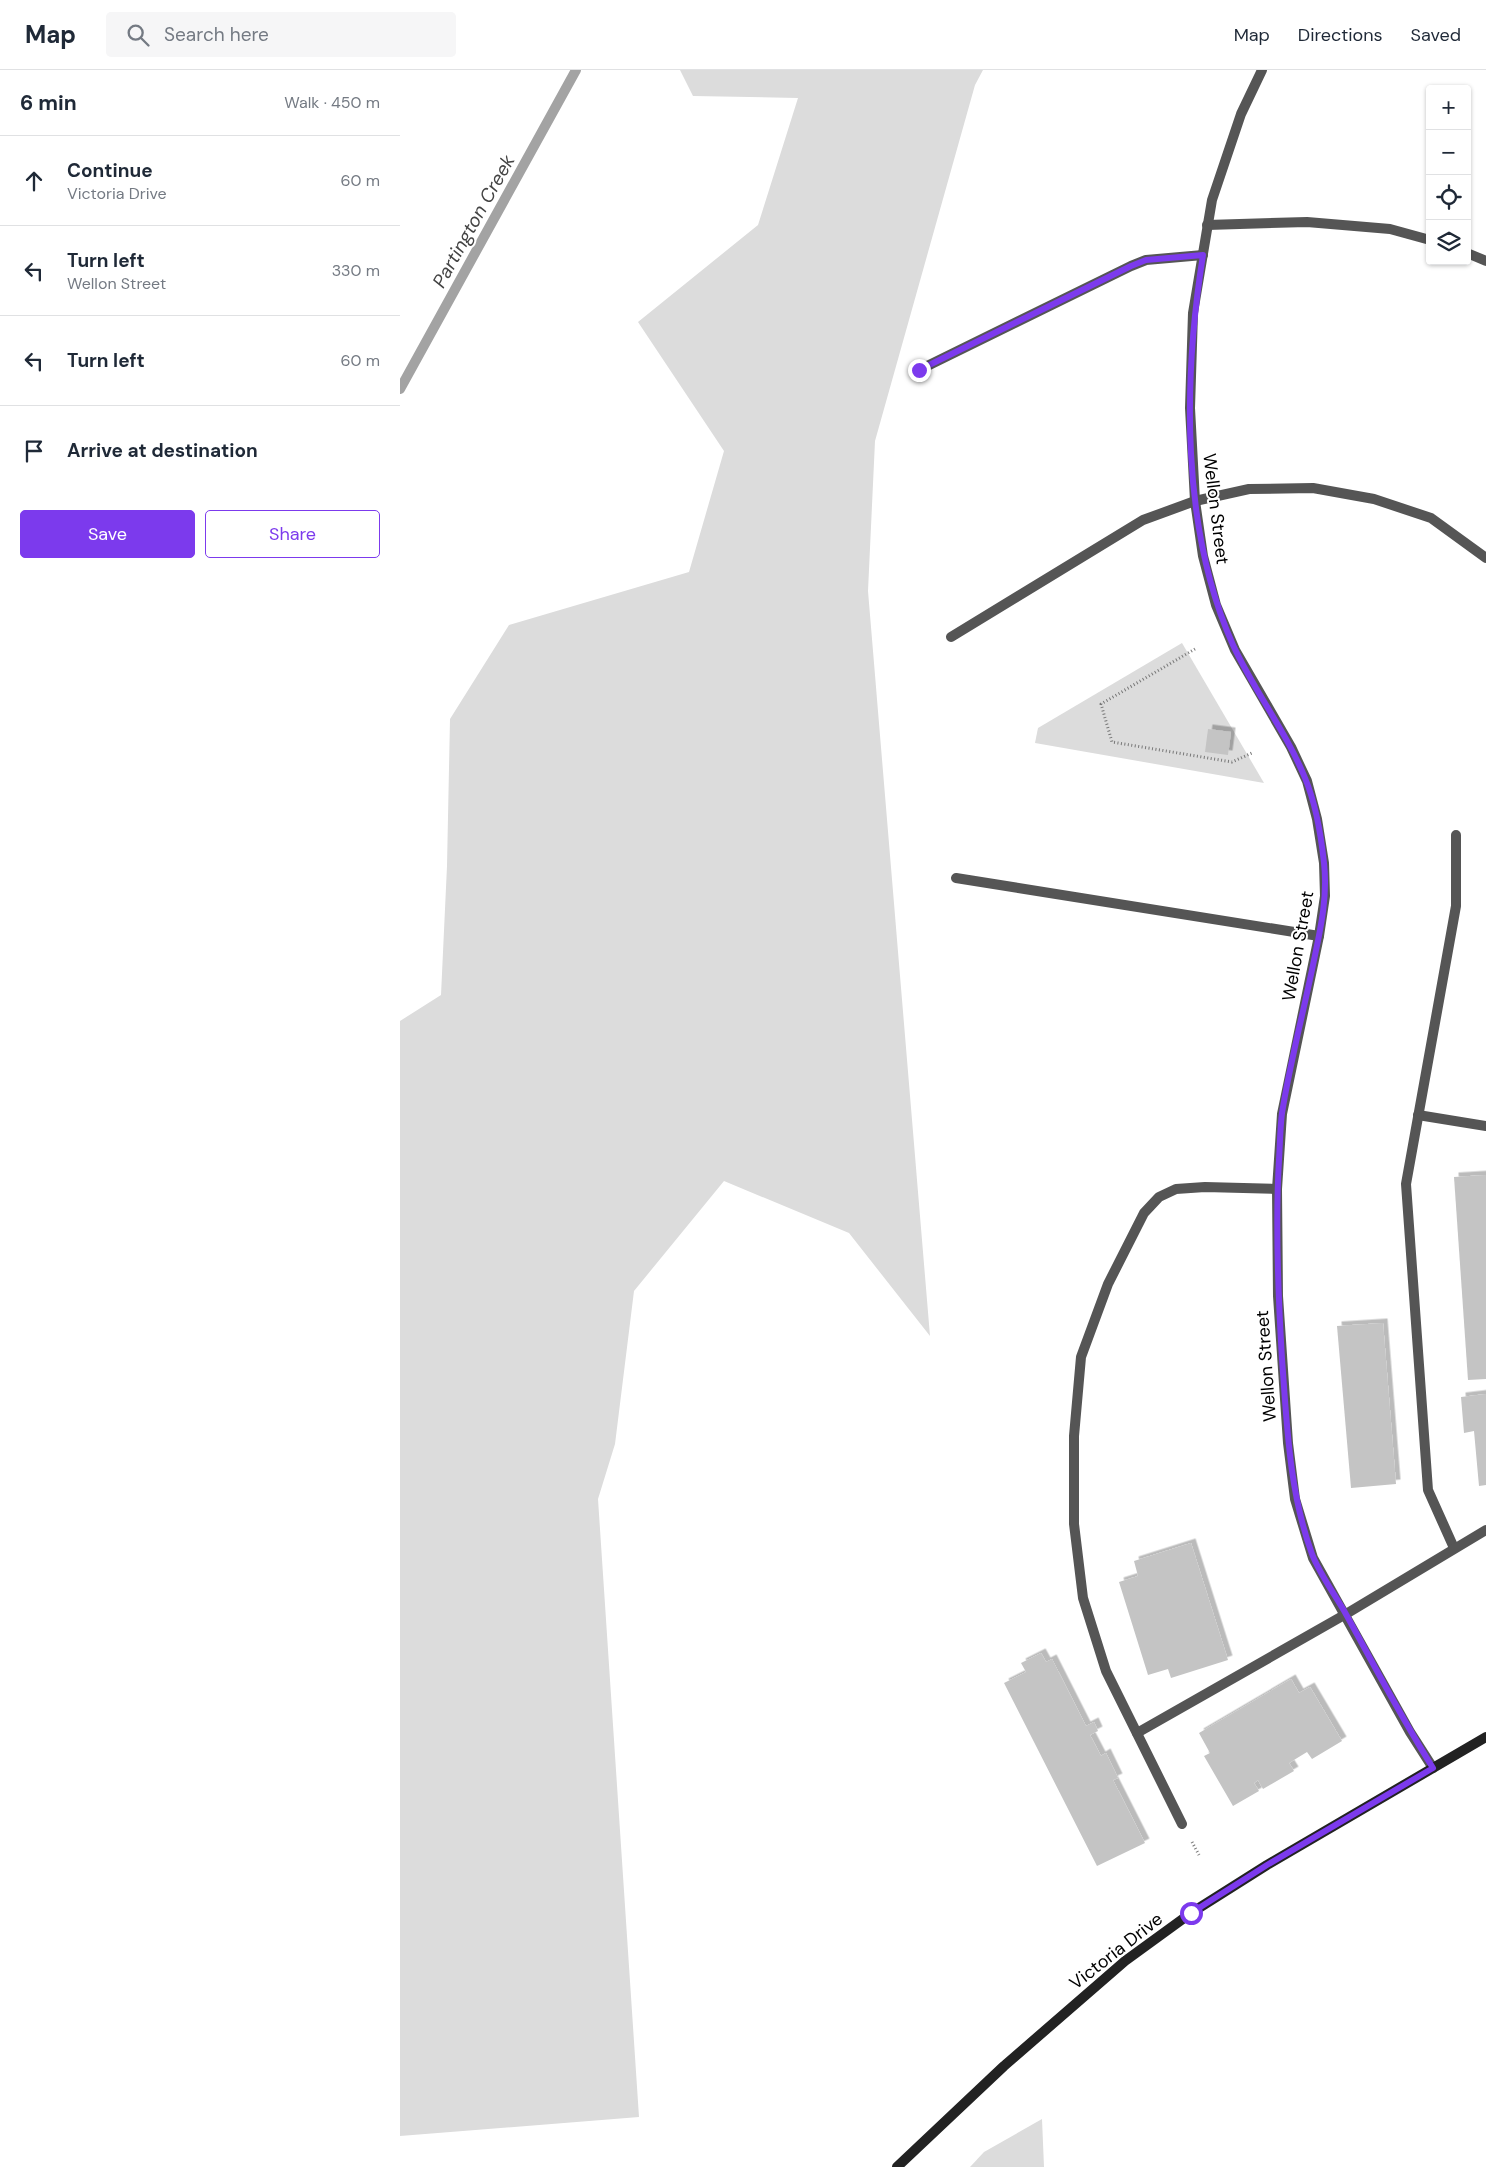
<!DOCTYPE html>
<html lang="en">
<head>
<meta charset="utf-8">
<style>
  body { margin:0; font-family:"DM Sans",sans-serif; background:#f6f6f7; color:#1f2937 }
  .controls { position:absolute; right:15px; top:15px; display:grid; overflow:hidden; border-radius:5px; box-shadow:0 1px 4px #0004 }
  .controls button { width:45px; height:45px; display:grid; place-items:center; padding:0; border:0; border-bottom:1px solid #e0e1e3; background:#fff; color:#1f2937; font:25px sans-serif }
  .stop { position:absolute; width:15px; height:15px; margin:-11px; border:4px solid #7c3aed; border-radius:50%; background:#fff }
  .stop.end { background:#7c3aed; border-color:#fff; box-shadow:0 1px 5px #0008 }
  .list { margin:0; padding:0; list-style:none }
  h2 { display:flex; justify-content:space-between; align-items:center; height:65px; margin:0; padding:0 20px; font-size:21px }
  h2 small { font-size:16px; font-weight:400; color:#747a83 }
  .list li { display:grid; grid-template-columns:32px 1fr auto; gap:15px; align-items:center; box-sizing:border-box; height:90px; padding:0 20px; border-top:1px solid #e0e1e3 }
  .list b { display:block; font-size:19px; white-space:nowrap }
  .list p { margin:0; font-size:16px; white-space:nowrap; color:#747a83 }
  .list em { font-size:16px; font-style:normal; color:#747a83 }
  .actions { display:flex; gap:10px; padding:15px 20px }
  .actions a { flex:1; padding:11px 0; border:1px solid #7c3aed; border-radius:5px; text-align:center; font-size:18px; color:#7c3aed }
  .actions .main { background:#7c3aed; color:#fff }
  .icon { flex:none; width:28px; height:28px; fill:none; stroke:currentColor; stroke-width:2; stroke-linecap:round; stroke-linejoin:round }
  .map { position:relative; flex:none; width:1086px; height:2097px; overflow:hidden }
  header { display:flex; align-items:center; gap:30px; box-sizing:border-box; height:70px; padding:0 25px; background:#fff; border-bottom:1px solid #e0e1e3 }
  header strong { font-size:24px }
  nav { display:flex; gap:28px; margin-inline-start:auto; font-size:18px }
  .search { width:350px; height:45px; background:#f6f6f7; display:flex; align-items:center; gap:12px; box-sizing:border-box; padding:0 18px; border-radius:5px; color:#747a83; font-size:19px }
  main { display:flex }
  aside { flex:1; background:#fff }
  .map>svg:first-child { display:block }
</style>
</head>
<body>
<header>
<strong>Map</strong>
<div class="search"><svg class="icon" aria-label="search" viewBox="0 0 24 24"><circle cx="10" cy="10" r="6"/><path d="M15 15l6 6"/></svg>Search here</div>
<nav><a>Map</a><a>Directions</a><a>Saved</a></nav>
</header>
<main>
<aside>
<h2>6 min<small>Walk · 450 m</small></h2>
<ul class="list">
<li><svg class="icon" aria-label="ahead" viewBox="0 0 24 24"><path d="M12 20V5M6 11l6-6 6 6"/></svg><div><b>Continue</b><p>Victoria Drive</p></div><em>60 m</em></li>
<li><svg class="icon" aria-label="left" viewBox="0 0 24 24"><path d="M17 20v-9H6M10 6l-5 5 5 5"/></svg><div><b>Turn left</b><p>Wellon Street</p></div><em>330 m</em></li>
<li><svg class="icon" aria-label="left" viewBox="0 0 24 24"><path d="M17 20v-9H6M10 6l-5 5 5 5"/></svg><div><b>Turn left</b></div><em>60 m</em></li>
<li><svg class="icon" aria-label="arrive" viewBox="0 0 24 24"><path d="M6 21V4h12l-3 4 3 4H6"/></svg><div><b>Arrive at destination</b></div></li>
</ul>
<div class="actions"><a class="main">Save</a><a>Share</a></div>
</aside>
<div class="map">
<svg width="1086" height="2097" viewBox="0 0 1086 2097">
  <defs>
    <filter id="shadow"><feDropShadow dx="4.5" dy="-4.5" stdDeviation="0" flood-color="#0004"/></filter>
  </defs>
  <rect width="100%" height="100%" fill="#fff"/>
  <g fill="#dcdcdc">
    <path d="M280,0h303l-8,15 -100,356 -7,150 62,745 -81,-103 -125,-52 -90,110 -19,153 -17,55 41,618 -239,19v-1115l41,-26 6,-129 3,-147 59,-94 180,-53 35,-121 -86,-129 120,-97 40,-127 -105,-2z"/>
    <path d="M782,573l82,140 -229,-40 3,-15z"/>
    <path d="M642,2049l2,48h-74l14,-15z"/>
  </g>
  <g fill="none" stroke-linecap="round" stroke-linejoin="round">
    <path stroke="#a3a3a3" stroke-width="10" d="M0,319l176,-319"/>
  </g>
  <g fill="#c4c4c4" filter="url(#shadow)">
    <path d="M808,659l23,3 -3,23 -23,-3z"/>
    <path d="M1086,1105v204l-18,1 -14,-203z"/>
    <path d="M983,1253l13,161 -45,4 -14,-162z"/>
    <path d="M1086,1324v91l-7,1 -5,-55 -10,2 -3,-36z"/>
    <path d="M791,1473l37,117 -57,18 -3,-9 -20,6 -29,-93 19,-6 -4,-15z"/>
    <path d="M641,1583l5,9 6,-3 34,67 8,-4 4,9 -8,4 11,21 5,-3 12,25 -5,2 32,63 -48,23 -93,-183 22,-11 -5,-9z"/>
    <path d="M891,1609l8,14 11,-6 32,54 -30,18 -5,-7 -18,11 5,8 -31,18 -5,-9 -4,3 5,8 -26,15 -29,-50 6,-3 -11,-20z"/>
  </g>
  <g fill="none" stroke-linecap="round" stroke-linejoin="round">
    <g stroke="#777" stroke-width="3" stroke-dasharray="1 2.5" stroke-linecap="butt">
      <path d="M795,579l-94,55 11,38 120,20 20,-9"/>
      <path d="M792,1772l7,13"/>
    </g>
    <g stroke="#555" stroke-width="10">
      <path d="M807,155l100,-3 83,7 40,11"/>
      <path d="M1067,183l19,8"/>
      <path d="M519,300l212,-104 15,-6 57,-5"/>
      <path d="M551,567l192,-117 52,-19"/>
      <path d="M556,808l363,58"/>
    </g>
    <g stroke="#555" stroke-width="10">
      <path d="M862,0l-21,44 -29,86 -19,113 -3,95 5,93 8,55 13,49 19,45 56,97 16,34 10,38 7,44 1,33 -6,40 -37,178 -5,75 1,107 10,147 7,56 18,59 97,174 23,36"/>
      <path d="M795,431l54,-12 64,-1 61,11 57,19 55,40"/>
      <path d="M1018,1045l68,11"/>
      <path d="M1054,1478l-26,-58 -22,-306 50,-278v-71"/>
      <path d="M737,1663l209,-119 140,-84"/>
      <path d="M782,1754l-76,-153 -23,-73 -9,-74v-88l7,-79 27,-73 36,-71 15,-16 17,-8 29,-2 72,2"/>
    </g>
    <path stroke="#222" stroke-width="10" d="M497,2097l107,-101 121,-105 66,-48 76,-48 219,-128"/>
  </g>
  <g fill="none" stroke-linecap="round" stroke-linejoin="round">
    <path stroke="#7c3aed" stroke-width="6" d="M519,300l212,-104 15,-6 57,-5c-20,125 -22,274 30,390 21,46 53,86 72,133 11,26 16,57 19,85 4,35 -4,68 -11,102 -10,49 -23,98 -31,148 -2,15 -2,32 -3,47 -4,66 -1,133 3,199 5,66 7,132 30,195 8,21 24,42 35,62 28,51 55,103 86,152l-166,97 -76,48"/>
  </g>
  <g text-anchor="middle" stroke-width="4" stroke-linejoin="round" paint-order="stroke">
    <g font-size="18" fill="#000" stroke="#fff">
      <text transform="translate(816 439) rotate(83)" y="6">Wellon Street</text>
      <text transform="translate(898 876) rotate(-80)" y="6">Wellon Street</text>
      <text transform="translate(866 1296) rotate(-94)" y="6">Wellon Street</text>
      <text transform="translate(716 1881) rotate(-38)" y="6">Victoria Drive</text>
    </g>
    <g font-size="19" font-style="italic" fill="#444" stroke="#fff">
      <text transform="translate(73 151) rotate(-61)" y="7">Partington Creek</text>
    </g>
  </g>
</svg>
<div class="controls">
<button>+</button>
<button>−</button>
<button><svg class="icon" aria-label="locate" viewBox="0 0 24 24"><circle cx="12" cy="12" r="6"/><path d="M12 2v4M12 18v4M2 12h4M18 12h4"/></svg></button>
<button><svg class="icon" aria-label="layers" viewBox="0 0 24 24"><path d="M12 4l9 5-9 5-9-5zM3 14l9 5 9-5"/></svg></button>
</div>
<div class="stop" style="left:791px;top:1843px"></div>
<div class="stop end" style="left:519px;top:300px"></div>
</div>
</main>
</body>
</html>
